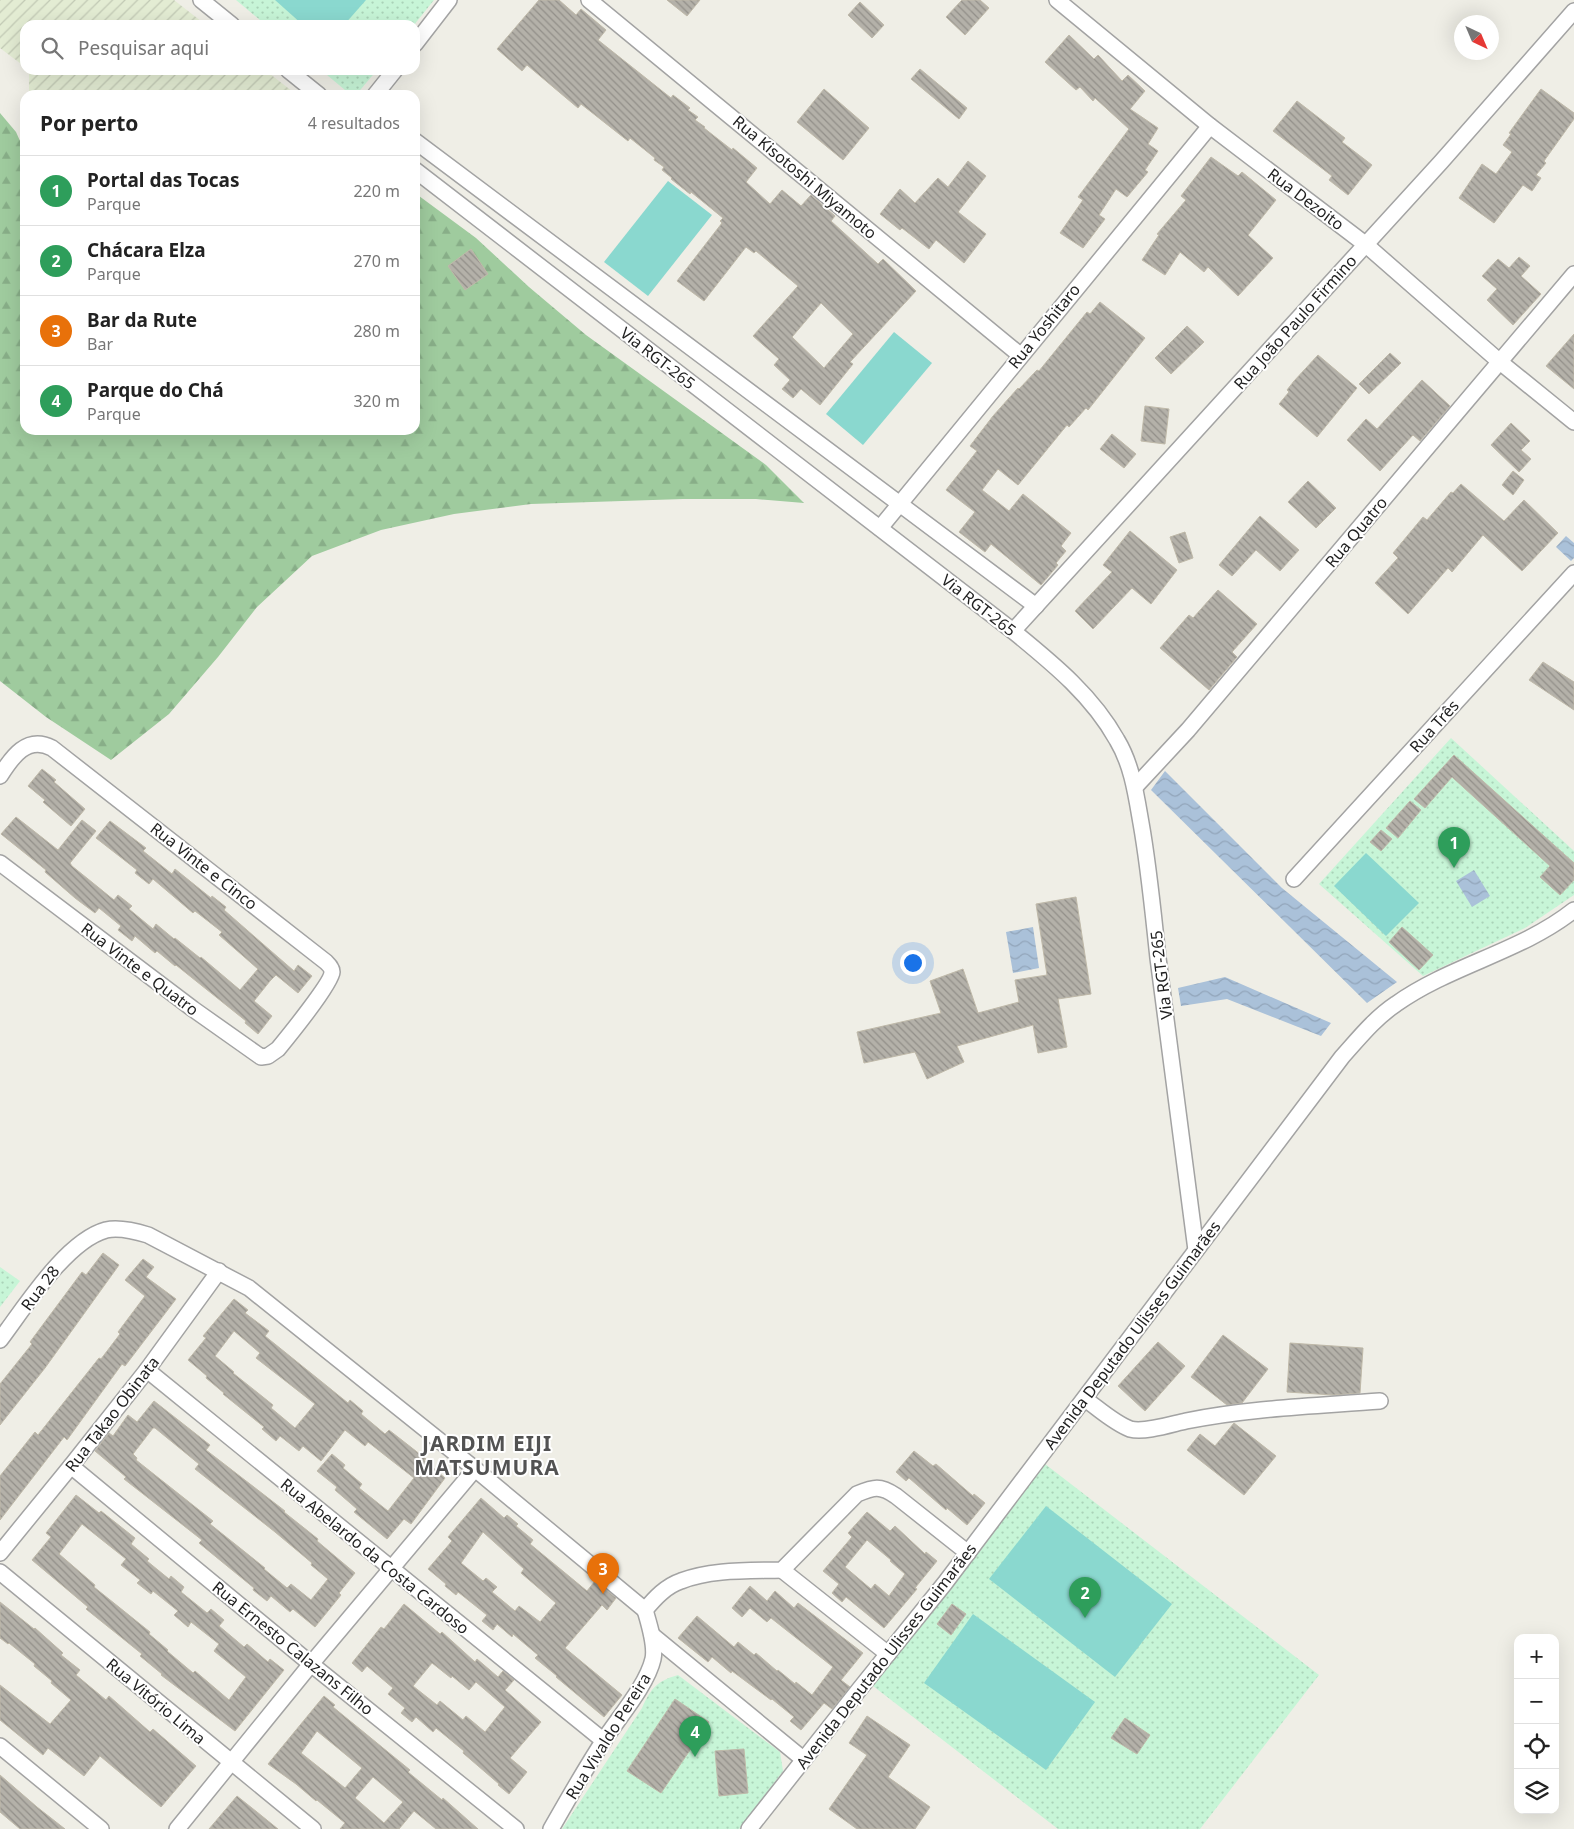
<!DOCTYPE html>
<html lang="pt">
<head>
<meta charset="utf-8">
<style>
  body { margin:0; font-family:"Noto Sans",sans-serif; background:#f2f2f2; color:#222 }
  .controls { position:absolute; right:15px; bottom:15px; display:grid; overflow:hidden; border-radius:10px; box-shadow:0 5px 20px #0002 }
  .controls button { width:45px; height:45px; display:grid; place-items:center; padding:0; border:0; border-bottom:1px solid #e0e0e0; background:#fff; color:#222; font:25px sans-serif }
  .compass { position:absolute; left:1454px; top:15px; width:45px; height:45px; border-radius:50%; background:#fff; box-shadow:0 5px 20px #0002; rotate:136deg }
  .you { position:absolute; left:912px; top:962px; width:18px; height:18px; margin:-12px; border:4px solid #fff; border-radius:50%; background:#1a73e8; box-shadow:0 0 0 8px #1a73e833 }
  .badge { display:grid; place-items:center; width:32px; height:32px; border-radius:50%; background:#be3f10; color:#fff; font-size:16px; font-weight:700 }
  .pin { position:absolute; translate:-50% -41px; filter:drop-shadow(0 1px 2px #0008) }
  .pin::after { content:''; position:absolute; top:26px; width:18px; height:15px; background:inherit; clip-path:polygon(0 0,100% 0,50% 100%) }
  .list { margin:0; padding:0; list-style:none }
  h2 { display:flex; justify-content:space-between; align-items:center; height:65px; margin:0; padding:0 20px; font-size:21px }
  h2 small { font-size:16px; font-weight:400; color:#767676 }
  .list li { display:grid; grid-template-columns:32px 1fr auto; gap:15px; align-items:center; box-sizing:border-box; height:70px; padding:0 20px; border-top:1px solid #e0e0e0 }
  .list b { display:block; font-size:19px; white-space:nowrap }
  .list p { margin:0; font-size:16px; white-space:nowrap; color:#767676 }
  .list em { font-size:16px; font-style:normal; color:#767676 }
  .icon { flex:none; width:28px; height:28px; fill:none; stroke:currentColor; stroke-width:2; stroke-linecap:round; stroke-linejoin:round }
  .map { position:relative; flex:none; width:1574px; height:1829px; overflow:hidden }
  .search { position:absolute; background:#fff; box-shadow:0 5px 20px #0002; left:20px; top:20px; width:400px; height:55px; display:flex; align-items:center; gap:12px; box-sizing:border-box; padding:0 18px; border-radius:15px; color:#767676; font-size:19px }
  .panel { position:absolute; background:#fff; box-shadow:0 5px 20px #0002; left:20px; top:90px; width:400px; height:345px; border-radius:15px }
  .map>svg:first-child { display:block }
</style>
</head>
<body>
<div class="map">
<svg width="1574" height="1829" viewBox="0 0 1574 1829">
  <defs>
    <pattern id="farmland-furrows" width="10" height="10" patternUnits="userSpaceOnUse" patternTransform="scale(1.25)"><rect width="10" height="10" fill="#e3ecd3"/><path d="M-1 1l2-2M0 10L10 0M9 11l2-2" fill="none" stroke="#c2cab5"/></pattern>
    <pattern id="forest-firs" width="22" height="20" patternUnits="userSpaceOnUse" patternTransform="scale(1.25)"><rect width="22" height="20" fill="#9fcb9e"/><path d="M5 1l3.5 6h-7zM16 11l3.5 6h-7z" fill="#88ae88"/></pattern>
    <pattern id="park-dots" width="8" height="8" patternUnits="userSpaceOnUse" patternTransform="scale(1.25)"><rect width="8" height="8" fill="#c7f5d7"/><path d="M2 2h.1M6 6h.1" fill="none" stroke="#aad2b8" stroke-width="1.8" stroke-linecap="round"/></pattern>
    <pattern id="water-waves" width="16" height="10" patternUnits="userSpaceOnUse" patternTransform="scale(1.25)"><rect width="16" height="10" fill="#aac1d9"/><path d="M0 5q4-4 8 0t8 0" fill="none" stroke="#92a5ba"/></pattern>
    <pattern id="building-back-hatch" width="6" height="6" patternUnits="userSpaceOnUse" patternTransform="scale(1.25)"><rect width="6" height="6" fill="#b4b1a9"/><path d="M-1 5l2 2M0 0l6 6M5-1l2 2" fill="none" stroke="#928f89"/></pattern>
  </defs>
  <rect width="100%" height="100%" fill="#efeee6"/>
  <g fill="url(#farmland-furrows)">
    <path d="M0,0h174l32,25h-181v42l-25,-19z"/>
    <path d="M29,70h236l32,25h-268z"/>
  </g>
  <path fill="url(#forest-firs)" d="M0,113l16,19 9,20v278h390v-237l61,45 53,49 57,48 180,130 38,38 -48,-4h-73l-152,5 -77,10 -73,16 -69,26 -55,51 -39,50 -49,57 -58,46 -65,-43 -46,-36z"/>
  <g fill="url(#park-dots)">
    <path d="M236,0h198l-20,25h-148z"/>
    <path d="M321,70h56l-21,25h-5z"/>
    <path d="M1451,738l123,113v44l-49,33 -102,48 -104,-92z"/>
    <path d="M0,1267l20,14 -20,26z"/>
    <path d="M1045,1464l274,211 -119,154h-142l-185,-143z"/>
    <path d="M678,1675l102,77 3,19 -44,58h-177l80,-121c9,-20 15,-27 36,-33z"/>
  </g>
  <g fill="#8ad8cf">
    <path d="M275,0h91l-22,25h-41z"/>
    <path d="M668,181l44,34 -64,81 -44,-34z"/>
    <path d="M894,332l38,31 -69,82 -37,-31z"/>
    <path d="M1366,853l53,50 -33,33 -52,-50z"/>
    <path d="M1046,1506l126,98 -57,73 -126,-98z"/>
    <path d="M973,1614l122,88 -49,68 -122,-87z"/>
  </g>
  <g fill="url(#water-waves)">
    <path d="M1566,536l8,7v15l-3,3 -15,-14z"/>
    <path d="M1165,771l117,117 115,94 -30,21 -216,-213z"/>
    <path d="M1474,870l16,26 -18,11 -16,-26z"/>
    <path d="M1033,927l6,41 -26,5 -7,-41z"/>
    <path d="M1225,977l106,46 -10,13 -94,-37 -46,7 -3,-18z"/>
  </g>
  <g fill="url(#building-back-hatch)" stroke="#bfb9a9" fill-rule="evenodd">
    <path d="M539,0h20l17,15 5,-6 25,21 -8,10 73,58 2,-3 17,13 -2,2 10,7 -3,3 10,7 -1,1 28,22 1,-2 24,20 -11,14 24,22 12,-14 19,16 10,-11 24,21 -4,5 47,43 5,-5 33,32 -66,71 3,2 -33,41 -19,-16 -8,9 -11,-9 8,-9 -16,-15 5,-6 -26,-23 45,-50 -42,-35 -2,2 -8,-6 -42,54 -27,-20 45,-58 -2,-2 3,-3 -32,-26 -1,2 -19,-15 1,-1 -10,-8 2,-3 -10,-7 1,-2 -25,-20 -2,3 -47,-37 -3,4 -51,-43 -5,6 -25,-22zM821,303l32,31 -29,34 -32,-31z"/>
    <path d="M667,0h33l-13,16z"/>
    <path d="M962,0h18l9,8 -24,27 -19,-18z"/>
    <path d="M860,2l24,23 -12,13 -24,-23z"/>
    <path d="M1069,35l25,24 4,-4 24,26 6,-6 17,16 -15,18 28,19 -10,16 10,7 -13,19 3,2 -21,25 -11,-8 -17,26 6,4 -22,29 -23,-15 23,-33 -5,-3 51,-68 -34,-31 -2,3 -13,-14 -4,3 -31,-28z"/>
    <path d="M920,69l47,39 -8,11 -48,-40z"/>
    <path d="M824,89l45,39 -26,32 -46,-38z"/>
    <path d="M1541,89l33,24v6l-30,42 2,2 -10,12 5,3 -9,13 -9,-6 -29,38 -35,-25 23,-34 14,10 16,-22 -9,-7 8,-11 -2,-1z"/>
    <path d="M1297,101l48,37 -3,4 30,23 -24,30 -19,-15 3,-4 -59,-45z"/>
    <path d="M1211,157l27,19 4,-4 34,28 -28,35 25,23 -35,38 -30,-29 -4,5 -24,-20 -15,23 -23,-15 17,-25 -2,-1 29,-34 -5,-4z"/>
    <path d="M968,161l18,15 -28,36 28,22 -22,29 -28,-23 -7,9 -27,-21 -2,2 -20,-16 20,-25 15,14 23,-25 10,9z"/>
    <path d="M471,249l17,25 -23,16 -17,-24z"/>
    <path d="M1519,257l11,9 -9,10 20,18 -28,31 -26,-25 10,-11 -15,-13 16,-17 11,9z"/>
    <path d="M1100,302l45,36 -57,72 -2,-2 -17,19 -2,-2 -49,60 -20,-16 -16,21 27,21 14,-17 48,39 -10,13 5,5 -10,12 2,2 -17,20 -50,-41 -6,8 -26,-20 16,-20 -29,-22 31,-39 -7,-5 23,-30 25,-28 1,1 18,-19 2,1 48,-59 3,2z"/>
    <path d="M1187,326l17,16 -33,32 -16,-16z"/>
    <path d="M1574,334v55l-28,-23z"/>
    <path d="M1390,353l11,10 -32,31 -10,-10z"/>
    <path d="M1318,355l39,33 -40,49 -38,-33 10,-12 -2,-2 7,-9z"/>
    <path d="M1422,380l28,26 -30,35 -7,-6 -33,36 -33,-31 19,-21 11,10z"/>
    <path d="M1145,406l24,3 -4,35 -24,-3z"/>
    <path d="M1511,423l19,18 -9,9 10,9 -12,13 -28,-27z"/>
    <path d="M1112,434l24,20 -12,14 -24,-19z"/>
    <path d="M1513,471l11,9 -11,15 -11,-10z"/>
    <path d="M1308,481l28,27 -20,20 -28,-26z"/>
    <path d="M1461,484l43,37 20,-21 34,33 -36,38 -39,-36 -31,37 -4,-4 -40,46 -33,-31 23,-25 -5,-5 30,-36 4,3 24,-28 2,1z"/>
    <path d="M1260,516l39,34 -19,21 -24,-21 -24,26 -13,-11z"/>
    <path d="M1130,531l47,39 -26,34 -19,-16 -39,41 -18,-18 37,-39 -9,-7z"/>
    <path d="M1185,532l8,26 -14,5 -9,-26z"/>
    <path d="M1218,590l39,34 -25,28 5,5 -28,33 -49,-42 29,-33 4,3z"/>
    <path d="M1543,662l31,20v28l-45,-30z"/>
    <path d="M1454,755l120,108v17l-14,15 -20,-18 10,-11 -98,-89 -27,31 -11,-9z"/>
    <path d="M42,769l14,11 -2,2 31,27 -14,17 -28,-24 2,-2 -17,-14z"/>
    <path d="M1410,801l11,9 -23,28 -12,-10z"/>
    <path d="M16,817l42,33 24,-30 14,11 -26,32 2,3 42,34 4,-5 14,11 -3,3 24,20 3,-5 18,15 1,-1 25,20 1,-1 39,33 18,-21 -39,-34 3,-3 -27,-21 -2,2 -40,-34 -4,5 -14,-11 2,-3 -41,-32 14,-17 36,27 -3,3 29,23 3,-5 36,29 1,-2 14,11 -2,3 70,61 4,-6 14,11 -14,17 -22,-18 -6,6 -16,20 18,15 -14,18 -13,-11 1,-2 -70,-56 -1,1 -18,-15 -2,2 -20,-17 -3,5 -14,-11 3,-4 -22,-18 -4,5 -20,-15 -30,-26 1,-2 -45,-36z"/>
    <path d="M1381,830l11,9 -11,12 -11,-9z"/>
    <path d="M1076,897l15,97 -33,5 9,48 -29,6 -5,-28 -76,21 7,16 -37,17 -12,-27 -51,11 -7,-31 84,-19 -11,-32 33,-12 15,44 41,-11 -4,-22 32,-5 -11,-71z"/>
    <path d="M1402,927l31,28 -14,15 -30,-28z"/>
    <path d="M103,1253l16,12 -74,103 -45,57v-41l32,-40 -2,-2 52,-70 4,3z"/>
    <path d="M143,1259l11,8 -8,10 30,22 -51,67 -3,-2 -55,76 -3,-3 -64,83v-44l35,-44 3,3 61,-77 2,1 19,-25 -2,-2 27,-36 -20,-16z"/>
    <path d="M234,1299l14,11 -3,3 24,18 -4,5 83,67 2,-3 13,11 -2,3 24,20 4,-4 23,18 14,11 -2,1 21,18 -34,46 -7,-5 -17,20 -33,-27 3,-3 -22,-19 2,-3 -20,-16 15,-17 13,11 -2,3 19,16 -3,4 29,23 26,-33 -46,-36 -3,4 -20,-16 -24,31 -18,-15 -4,5 -19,-15 -4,5 -14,-12 2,-2 -41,-33 1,-1 -18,-15 1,-2 -19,-16 18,-22 -3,-2zM234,1331l26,22 -4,5 59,46 -20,24 -24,-20 2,-3 -40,-32 1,-1 -19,-16z"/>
    <path d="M1223,1335l45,34 -26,34 -15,2 -36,-28z"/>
    <path d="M1158,1342l27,24 -40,45 -27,-25z"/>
    <path d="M1290,1343l73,5 -3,45 -27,2 -46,-3z"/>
    <path d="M154,1401l56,44 -4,5 79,61 -1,1 34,27 -1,2 38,32 -16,20 2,2 -26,32 -22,-18 -3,3 -19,-16 -4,5 -14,-11 1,-2 -55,-45 3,-3 -78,-61 2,-2 -31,-26 14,-18 4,3 15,-21 9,7zM153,1428h2l44,36 -4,5 80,63 37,31 -1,2 17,14 -17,21 -20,-16 -4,4 -23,-19 1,-1 -55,-44 3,-3 -77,-61 1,-2 -4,-4z"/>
    <path d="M1234,1423l42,33 -32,39 -57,-45 13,-16 15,12z"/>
    <path d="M914,1451l19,15 3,-2 37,32 1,-2 11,9 -18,22 -20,-17 -1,2 -37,-32 -3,3 -10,-9z"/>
    <path d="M76,1495l23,18 2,-2 34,27 -4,6 18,15 -2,2 22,18 2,-3 13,11 -3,5 26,21 4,-4 13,11 -5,6 25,21 3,-3 21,18 2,-3 14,11 -49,61 -74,-56 1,-1 -22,-18 2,-2 -56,-45 2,-2 -56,-47 19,-23 -5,-4zM82,1524l44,35 -5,6 19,15 -3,3 14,11 2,-3 25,20 -4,4 14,12 3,-5 28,22 -5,7 32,26 -17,23 -34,-29 -2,2 -26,-22 1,-1 -19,-16 1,-2 -56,-45 1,-2 -36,-31z"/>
    <path d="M481,1498l23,20 3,-3 11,9 -2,2 17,14 -3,4 57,47 8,-10 21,17 -9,12 -5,-5 -37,43 57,47 -18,22 -48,-40 1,-1 -22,-18 3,-3 -25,-21 -1,3 -15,-13 -4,6 -11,-9 5,-6 -29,-23 -2,3 -11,-9 1,-2 -18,-15 24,-28 -4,-4zM483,1532l41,37 -3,4 35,30 -16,19 -21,-16 -4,5 -23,-19 5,-5 -11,-9 -3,3 -22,-18z"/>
    <path d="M867,1512l23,19 5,-5 30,28 1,-2 11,9 -22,27 2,1 -33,39 -38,-31 -4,5 -10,-9 7,-9 -16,-13 29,-34 -4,-4zM867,1540l24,20 -1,1 15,13 -16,22 -14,-12 -4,5 -26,-22z"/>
    <path d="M750,1586l17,15 8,-10 19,17 4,-5 65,50 -22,27 9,7 -18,22 -8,-6 -23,27 -11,-9 4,-4 -22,-18 -1,1 -39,-29 -1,2 -19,-16 -4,5 -30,-24 19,-22 37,31 4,-5 16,13 2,-2 21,18 1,-1 17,14 1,-2 16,13 21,-28 -62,-49 -4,4 -17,-14 -8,9 -10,-9z"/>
    <path d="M0,1602l34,27 1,-1 28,25 -2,2 19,15 -4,5 30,25 3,-4 41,36 3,-3 43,37 -35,41 -61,-51 -16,20 -36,-28 -5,7 -43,-35v-35l50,39 21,-24 -20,-17 1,-2 -18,-15 1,-2 -26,-21 -1,1 -8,-6z"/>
    <path d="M404,1604l36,30 2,-2 33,30 2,-3 21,18 5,-6 11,9 -9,10 36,32 -31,36 17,14 -18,22 -11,-9 1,-1 -36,-31 1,-2 -28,-23 -3,4 -17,-15 -4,5 -11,-9 4,-5 -17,-14 5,-6 -26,-22 -5,6 -10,-9 29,-36 3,2zM432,1663l19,15 1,-2 17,14 7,-8 29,25 -20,25 -19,-16 -3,4 -23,-19 -3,4 -24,-19z"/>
    <path d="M952,1604l14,10 -15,21 -14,-11z"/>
    <path d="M324,1696l11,9 -2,2 77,63 -2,2 34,28 1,-2 35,31h-42l-22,-18 -15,18h-59l5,-6 -28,-23 -1,1 -20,-17 -28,-20zM317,1731l45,37 -17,20 -44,-35zM373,1777l30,25 -19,21 -29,-25z"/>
    <path d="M675,1699l34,23 -48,71 -34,-22z"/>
    <path d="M867,1716l43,29 -22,32 42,30 -15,22h-58l-28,-20 38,-54 -18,-12z"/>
    <path d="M1125,1718l25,17 -13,19 -26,-16z"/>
    <path d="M744,1749l4,44 -29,3 -4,-45z"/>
    <path d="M0,1775l37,32 28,22h-45l-20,-17z"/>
    <path d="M237,1796l20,16 21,17h-69z"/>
  </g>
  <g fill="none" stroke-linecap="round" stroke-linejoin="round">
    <g stroke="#a3a3a3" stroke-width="18">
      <g id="street">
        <path d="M201,0l31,25"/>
        <path d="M589,0l431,355"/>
        <path d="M1057,0l153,126 155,118 135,118 74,60"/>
        <path d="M415,44l34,-44"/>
        <path d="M288,70l31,25"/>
        <path d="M375,95l20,-25"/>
        <path d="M415,141l621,465"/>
        <path d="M415,170l598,461c39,32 79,64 104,109 15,25 19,54 24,83 8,45 12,89 17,135 12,97 25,194 38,292"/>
        <path d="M880,528l330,-402"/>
        <path d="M1013,631l428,-469 133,-151"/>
        <path d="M0,776c12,-19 27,-41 52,-28l274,214c3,3 6,6 6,10 0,11 -45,66 -54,77l-10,7 -7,1 -68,-48 -193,-146"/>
        <path d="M1135,787l53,-57 386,-456"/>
        <path d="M1294,879l280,-306"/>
        <path d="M0,1340c25,-33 66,-99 106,-110 13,-3 29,1 42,5l101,53 226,181 170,141"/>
        <path d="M147,1370l457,371"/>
        <path d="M1085,1399c14,10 29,24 45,30 15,4 42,-5 56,-8 64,-13 130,-15 194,-20"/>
        <path d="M71,1466l240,198 205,165"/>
        <path d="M0,1553l71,-87 76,-96 72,-99"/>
        <path d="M782,1570l106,84"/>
        <path d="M0,1572l313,257"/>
        <path d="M645,1610c10,-12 21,-24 36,-29 31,-12 68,-10 101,-11l75,-76c17,-7 23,-9 39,2l72,57"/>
        <path d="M652,1635l151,124"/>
        <path d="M0,1746l101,83"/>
        <path d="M177,1829l134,-165 164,-195"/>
        <path d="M551,1829c17,-30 34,-60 53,-89 15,-23 43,-55 49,-81 3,-14 -4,-35 -8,-49"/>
        <path d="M749,1829l109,-138 87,-108 397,-526c17,-19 33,-39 54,-53 55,-39 125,-52 178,-94"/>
      </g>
    </g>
    <use href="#street" stroke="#fff" stroke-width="15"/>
  </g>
  <g text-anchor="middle" stroke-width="4" stroke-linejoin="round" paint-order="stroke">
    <g font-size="16" fill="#1f1f1f" stroke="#fff">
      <text transform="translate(805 177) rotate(40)" y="6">Rua Kisotoshi Miyamoto</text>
      <text transform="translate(1306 199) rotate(37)" y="6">Rua Dezoito</text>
      <text transform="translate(1295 322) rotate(-48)" y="6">Rua João Paulo Firmino</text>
      <text transform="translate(1044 326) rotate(-51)" y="6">Rua Yoshitaro</text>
      <text transform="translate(658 358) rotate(38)" y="6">Via RGT-265</text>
      <text transform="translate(1356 532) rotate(-50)" y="6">Rua Quatro</text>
      <text transform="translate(979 605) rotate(38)" y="6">Via RGT-265</text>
      <text transform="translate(1434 726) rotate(-48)" y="6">Rua Três</text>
      <text transform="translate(204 866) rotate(38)" y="6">Rua Vinte e Cinco</text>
      <text transform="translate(140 969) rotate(37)" y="6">Rua Vinte e Quatro</text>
      <text transform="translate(1161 975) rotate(-97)" y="6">Via RGT-265</text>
      <text transform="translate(40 1288) rotate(-53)" y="6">Rua 28</text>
      <text transform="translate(1132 1335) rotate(-53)" y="6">Avenida Deputado Ulisses Guimarães</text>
      <text transform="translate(112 1414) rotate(-52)" y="6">Rua Takao Obinata</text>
      <text transform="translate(375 1556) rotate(39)" y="6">Rua Abelardo da Costa Cardoso</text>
      <text transform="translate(293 1648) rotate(39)" y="6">Rua Ernesto Calazans Filho</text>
      <text transform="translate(886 1656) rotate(-52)" y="6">Avenida Deputado Ulisses Guimarães</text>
      <text transform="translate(156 1701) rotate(40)" y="6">Rua Vitório Lima</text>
      <text transform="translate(608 1736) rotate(-58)" y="6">Rua Vivaldo Pereira</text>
    </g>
    <g font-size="21" font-weight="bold" letter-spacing="1" fill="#525252" stroke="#fff">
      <text x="487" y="1451">JARDIM EIJI<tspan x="487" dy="24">MATSUMURA</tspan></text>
    </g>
  </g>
</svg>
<div class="controls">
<button>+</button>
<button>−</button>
<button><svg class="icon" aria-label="locate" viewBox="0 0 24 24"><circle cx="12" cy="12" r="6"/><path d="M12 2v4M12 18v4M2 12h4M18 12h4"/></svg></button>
<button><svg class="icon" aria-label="layers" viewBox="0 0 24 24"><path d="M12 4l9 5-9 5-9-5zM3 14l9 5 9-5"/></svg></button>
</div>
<svg class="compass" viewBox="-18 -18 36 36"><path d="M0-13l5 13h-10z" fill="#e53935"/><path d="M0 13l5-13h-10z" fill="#767676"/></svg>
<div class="you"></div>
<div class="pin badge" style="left:1454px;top:868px;background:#2e9e5b">1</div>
<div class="pin badge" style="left:1085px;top:1618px;background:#2e9e5b">2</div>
<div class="pin badge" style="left:603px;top:1594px;background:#e8710a">3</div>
<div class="pin badge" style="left:695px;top:1757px;background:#2e9e5b">4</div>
<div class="search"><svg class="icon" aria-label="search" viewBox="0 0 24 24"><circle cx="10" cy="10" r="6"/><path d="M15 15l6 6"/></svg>Pesquisar aqui</div>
<section class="panel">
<h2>Por perto<small>4 resultados</small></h2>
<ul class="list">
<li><span class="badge" style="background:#2e9e5b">1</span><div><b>Portal das Tocas</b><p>Parque</p></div><em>220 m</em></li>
<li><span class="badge" style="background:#2e9e5b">2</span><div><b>Chácara Elza</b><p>Parque</p></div><em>270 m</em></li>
<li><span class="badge" style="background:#e8710a">3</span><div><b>Bar da Rute</b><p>Bar</p></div><em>280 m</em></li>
<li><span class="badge" style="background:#2e9e5b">4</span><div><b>Parque do Chá</b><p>Parque</p></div><em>320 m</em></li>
</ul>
</section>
</div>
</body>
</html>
